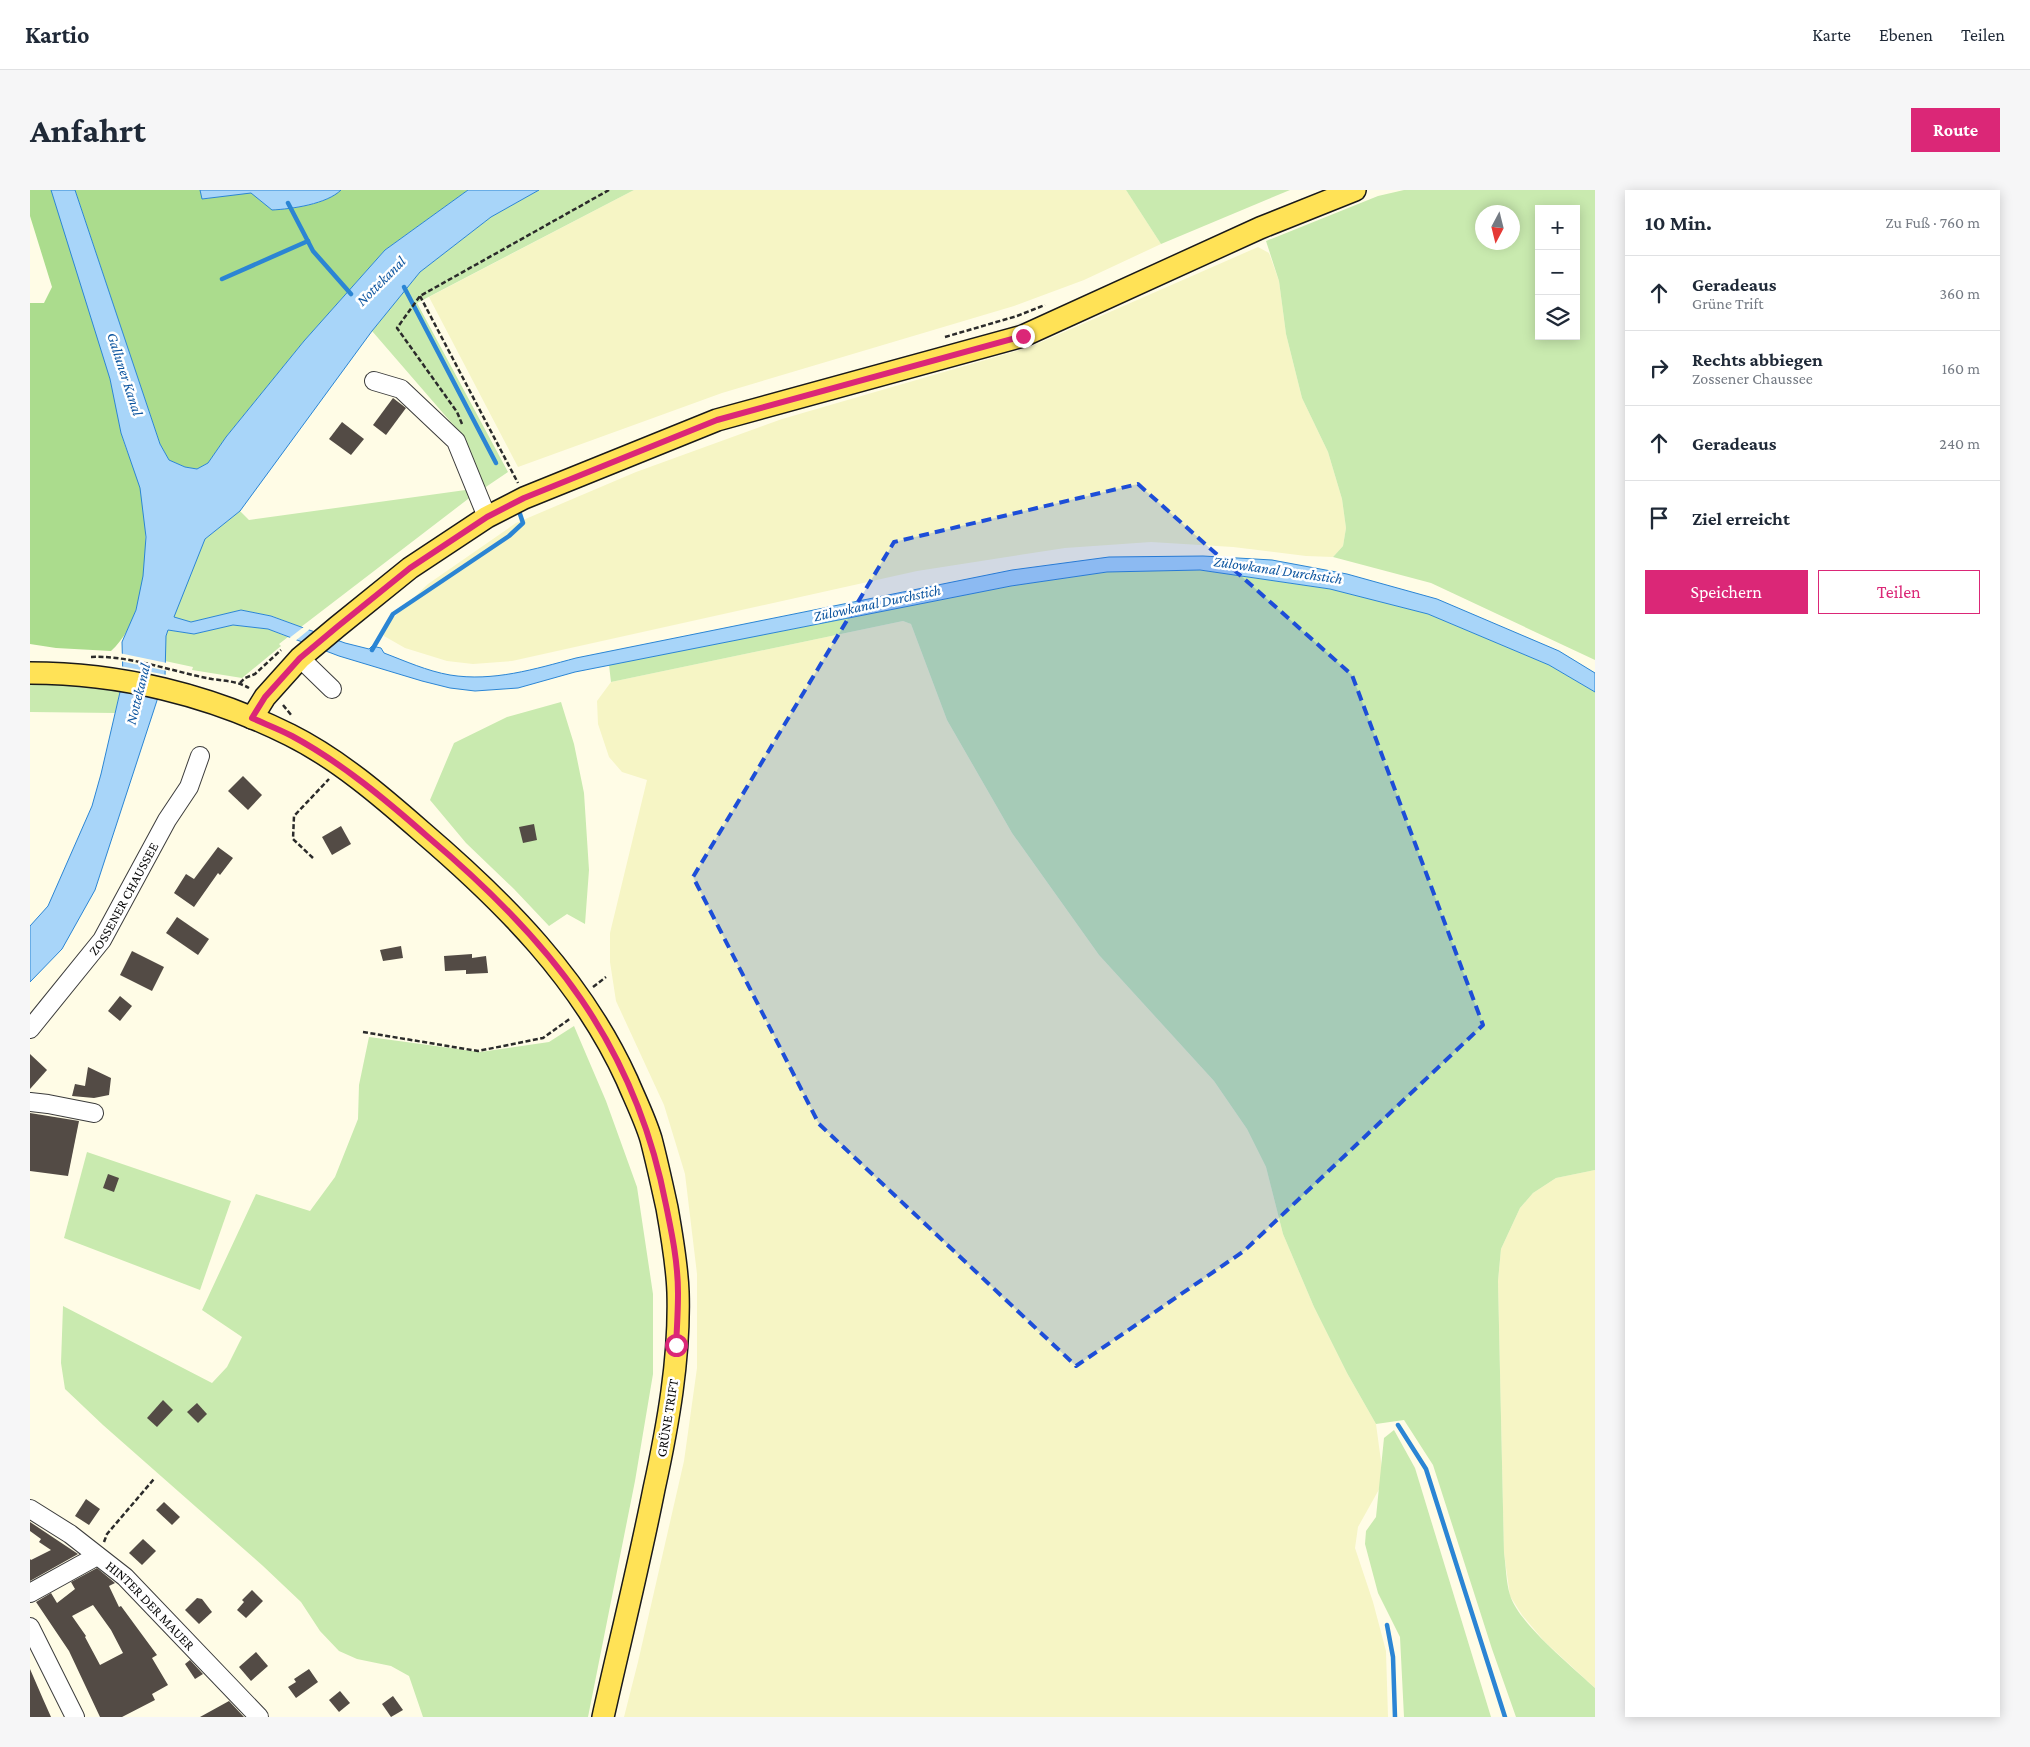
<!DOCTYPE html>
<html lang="de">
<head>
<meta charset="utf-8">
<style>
  body { margin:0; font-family:"Crimson Pro",serif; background:#f6f6f7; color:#1f2937 }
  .controls { position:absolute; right:15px; top:15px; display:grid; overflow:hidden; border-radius:0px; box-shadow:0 2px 12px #0003 }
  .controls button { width:45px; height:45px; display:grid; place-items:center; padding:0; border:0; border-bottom:1px solid #e0e1e3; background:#fff; color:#1f2937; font:25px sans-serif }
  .compass { position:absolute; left:1445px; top:15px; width:45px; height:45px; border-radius:50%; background:#fff; box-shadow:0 2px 12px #0003; rotate:187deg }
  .stop { position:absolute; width:15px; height:15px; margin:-11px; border:4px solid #db2777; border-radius:50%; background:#fff }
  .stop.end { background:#db2777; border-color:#fff; box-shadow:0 1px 5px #0008 }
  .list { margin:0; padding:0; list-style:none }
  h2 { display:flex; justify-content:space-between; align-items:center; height:65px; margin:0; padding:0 20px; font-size:21px }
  h2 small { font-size:16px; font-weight:400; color:#747a83 }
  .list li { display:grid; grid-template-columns:32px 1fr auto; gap:15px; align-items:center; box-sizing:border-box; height:75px; padding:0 20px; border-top:1px solid #e0e1e3 }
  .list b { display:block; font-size:19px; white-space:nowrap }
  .list p { margin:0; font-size:16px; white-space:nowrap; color:#747a83 }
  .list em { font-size:16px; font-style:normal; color:#747a83 }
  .actions { display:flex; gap:10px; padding:15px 20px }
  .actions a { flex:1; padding:11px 0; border:1px solid #db2777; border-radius:0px; text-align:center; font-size:18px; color:#db2777 }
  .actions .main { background:#db2777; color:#fff }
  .icon { flex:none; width:28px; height:28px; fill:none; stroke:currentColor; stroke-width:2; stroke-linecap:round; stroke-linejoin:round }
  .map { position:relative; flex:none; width:1565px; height:1527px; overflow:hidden; border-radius:0px }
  header { display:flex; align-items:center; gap:30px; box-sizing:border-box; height:70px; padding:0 25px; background:#fff; border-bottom:1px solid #e0e1e3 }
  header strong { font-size:24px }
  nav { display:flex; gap:28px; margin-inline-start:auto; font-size:18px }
  .intro { display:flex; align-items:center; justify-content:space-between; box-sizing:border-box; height:120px; padding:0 30px }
  h1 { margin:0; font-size:35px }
  .button { padding:12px 22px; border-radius:0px; background:#db2777; color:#fff; font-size:18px; font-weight:700 }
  main { display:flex; gap:30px; padding:0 30px }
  aside { flex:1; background:#fff; border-radius:0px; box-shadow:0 2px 12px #0003 }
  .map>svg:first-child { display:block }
</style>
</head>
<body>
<header>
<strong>Kartio</strong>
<nav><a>Karte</a><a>Ebenen</a><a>Teilen</a></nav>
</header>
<div class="intro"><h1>Anfahrt</h1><a class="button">Route</a></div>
<main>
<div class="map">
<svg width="1565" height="1527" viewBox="0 0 1565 1527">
  <rect width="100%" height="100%" fill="#fffce6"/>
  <g fill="#f6f5c5">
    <path d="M604,0h492l35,54 -77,36 -70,26 -292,87 -204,74 -89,-170z"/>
    <path d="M1228,57l11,6 10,28 7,53 16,64 26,54 14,47 4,29 -3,18 -10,11 -27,-1 -73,-9 -82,-5 -86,6 -148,23 -405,90 -39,3 -26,-3 -42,-13 -21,-12v-9l44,-43 88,-61 120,-51 146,-53 248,-72z"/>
    <path d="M873,431l8,3 36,96 65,113 87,122 115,126 33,48 19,38 17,67 31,73 33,66 29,51 7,52 -1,8 -24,43 -3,21 18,54 13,49 2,66h-764l14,-55 46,-201 13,-93v-94l-12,-100 -21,-69 -48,-104 -6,-39v-29l37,-153 -25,-8 -13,-15 -11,-33 -1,-23 14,-19z"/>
    <path d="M1565,980v518l-51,-47 -22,-26 -12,-19 -6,-43 -6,-272 3,-32 19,-41 13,-15 23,-15z"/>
  </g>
  <g fill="#c9eaaf" fill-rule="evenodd">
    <path d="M509,0h95l-217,113 91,169 -40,27 -167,128 -29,-11 -31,-6 -50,12 -18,-5 32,-78 35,-28 9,9 231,-32 -18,-53 -90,-104 48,-59 71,-55z"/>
    <path d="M1096,0h164l-129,54z"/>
    <path d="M1374,0h191v470l-164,-77 -98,-26 10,-11 3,-18 -4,-29 -14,-47 -26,-54 -16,-64 -7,-53 -13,-40 112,-45zM1509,19h37v127h-37zM1452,22h30v30h-30z"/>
    <path d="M1170,380l130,19 98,25 121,51 46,27v478l-39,8 -23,15 -13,15 -19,41 -3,32 6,272c2,13 2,29 6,42 8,28 63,72 85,93v29h-79l-24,-68 -59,-184 -29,-45 -28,4 -29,-51 -33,-66 -31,-73 -17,-67 -19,-38 -33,-48 -115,-126 -87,-122 -65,-113 -36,-96 -8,-3 -292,61 -2,-17 402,-79 96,-14z"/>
    <path d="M203,435l35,4 20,8 -9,7 2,2 -39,32 -50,-8 1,-3 -28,-6 1,-25 2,-6 26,4z"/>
    <path d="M0,491l75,4v4l15,2 -5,22 -85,-1z"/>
    <path d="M531,512l13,42 10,49 5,77 -4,54 -18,-10 -18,12 -35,-37 -48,-46 -36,-43 24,-57 53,-26z"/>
    <path d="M544,836l32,75 31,86 16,107v80l-18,107 -47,236h-165l-14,-41 -18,-10 -34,-7 -18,-8 -19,-20 -19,-29 -38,-36 -160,-141 -38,-36 -4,-26 2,-57 149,77 15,-16 15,-30 -40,-27 54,-116 54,17 25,-34 23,-58 1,-34 10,-48 111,15 69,-10z"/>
    <path d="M57,962l144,49 -31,89 -136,-52z"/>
    <path d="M1364,1240l21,38 76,249h-87l-4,-80 -22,-44 -13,-49 1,-13 10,-14 8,-79z"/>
  </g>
  <g fill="#abdc8d">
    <path d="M0,0h21c21,62 43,125 59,189 5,17 7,35 11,52 4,20 15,38 20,58 9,46 8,129 -30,162l-55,-3 -26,-4v-341h14l8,-16 -22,-71z"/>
    <path d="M45,0h125l3,9 48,-7 21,18c20,-1 55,-6 69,-20h127l-83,60 -81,91 -78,96 -18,26 -11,6 -12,-2 -16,-7 -9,-16z"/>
  </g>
  <g fill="#a8d5f9" stroke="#2b85d4">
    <path d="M21,0h24l85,254 9,16 16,7 12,2 11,-6 18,-26 78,-96 81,-91 83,-60h71l-48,27 -71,55 -48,59 -132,180 -35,28 -31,78 17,5 50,-12 30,6 74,27 24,6 3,-3 9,2 3,5c21,8 43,18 66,22 43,7 85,-6 126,-17l436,-88 97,-13 94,-1 69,4 75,14 90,25 122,52 36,22v19l-46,-27 -121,-51 -98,-25 -130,-19 -93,2 -96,14 -436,86 -57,16 -43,3 -25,-3 -28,-7 -83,-25 -71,-27 -35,-4 -39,9 -26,-4 -2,6 -1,40 -70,214 -33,59 -32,33v-56l18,-20 44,-100 9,-32 22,-95 -1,-37 14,-32 7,-34 3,-39 -6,-49 -19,-55 -11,-54z"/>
    <path d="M170,0h141c-14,14 -49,19 -69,20l-21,-17 -49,6z"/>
  </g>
  <g fill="#fffce6">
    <path d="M275,436l6,2 -17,14 -6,-3z"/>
    <path d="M89,463l48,10v8l-47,-10z"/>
    <path d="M90,476l47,9 -7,23 -40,-19z"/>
  </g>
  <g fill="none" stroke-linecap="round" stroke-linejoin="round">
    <g stroke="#2b85d4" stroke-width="4.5">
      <path d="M258,13l25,48 38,43"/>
      <path d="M192,89l86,-38"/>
      <path d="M374,97l92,176"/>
      <path d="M342,460l21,-36 116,-78 14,-13 -3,-9"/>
      <path d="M1368,1235l28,44 79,248"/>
      <path d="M1357,1435l6,32 2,60"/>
    </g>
  </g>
  <g fill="#534b45" fill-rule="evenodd">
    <path d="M363,208l13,10 -20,27 -13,-10z"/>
    <path d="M312,232l22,17 -13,16 -22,-16z"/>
    <path d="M213,586l19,19 -14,15 -20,-19z"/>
    <path d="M504,634l3,16 -14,3 -4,-16z"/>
    <path d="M311,636l10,18 -19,11 -10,-18z"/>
    <path d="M188,657l15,11 -13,17 -2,-2 -24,34 -20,-14 12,-19 8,5z"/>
    <path d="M147,727l32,22 -11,16 -32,-22z"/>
    <path d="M371,756l2,12 -20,3 -3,-11z"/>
    <path d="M102,761l32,16 -12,24 -32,-16z"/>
    <path d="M442,764v4l14,-2 2,17 -22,1v-4l-21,1 -1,-15z"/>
    <path d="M90,806l12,10 -12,15 -12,-10z"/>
    <path d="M0,864l17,16 -17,19z"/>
    <path d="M58,877l23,11 -2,17 -15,3 -22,-2 3,-12 10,2z"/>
    <path d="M0,923l49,8 -11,55 -38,-5z"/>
    <path d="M78,984l11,4 -5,14 -11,-4z"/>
    <path d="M133,1210l10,10 -16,17 -10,-9z"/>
    <path d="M167,1213l10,11 -9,9 -11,-11z"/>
    <path d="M56,1309l14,10 -11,16 -14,-9z"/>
    <path d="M134,1312l16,15 -8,8 -16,-15z"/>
    <path d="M0,1332l48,32 -48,27v-22l1,1 20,-10 -12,-8 2,-3 -11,-8z"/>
    <path d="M113,1349l13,12 -14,14 -13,-12z"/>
    <path d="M67,1378l18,15 -6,3 10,21 2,-1 36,49 -5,3 16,27 -16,9 3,6 -33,17h-22l-31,-66 -33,-49 15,-9 6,10 18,-14 -4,-7zM63,1415l18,25 12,23 -23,12 -15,-28 1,-1 -14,-20z"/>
    <path d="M222,1400l11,11 -17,17 -9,-8 7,-8 -2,-2z"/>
    <path d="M167,1408l5,1 10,13 -13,12 -14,-14z"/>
    <path d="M226,1462l12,14 -17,15 -12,-14z"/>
    <path d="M160,1470l13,14 -8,5 -10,-15z"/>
    <path d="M0,1479l13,30 8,18h-21z"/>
    <path d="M279,1479l9,13 -22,16 -8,-11 8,-5 -2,-3z"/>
    <path d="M310,1501l10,12 -11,9 -10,-12z"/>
    <path d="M363,1506l10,14 -12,7 -9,-13z"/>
    <path d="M199,1511l15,16h-44z"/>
  </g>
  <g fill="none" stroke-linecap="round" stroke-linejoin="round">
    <g stroke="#3c3c3c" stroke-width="20">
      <g id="minor">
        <path d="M344,191l27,8 55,52 31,76"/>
        <path d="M270,468l32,31"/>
        <path id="s1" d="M0,839l72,-89 65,-120 22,-33 11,-31"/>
        <path d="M0,912l18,2 46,9"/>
        <path id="s2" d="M0,1319l40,25 55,43 134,140"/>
        <path d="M0,1403l67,-37"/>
        <path d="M0,1437l45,90"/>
      </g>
    </g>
    <g stroke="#1a1a1a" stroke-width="24">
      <g id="major">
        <path d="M0,483c90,0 180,22 260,62 48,24 91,61 131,96 83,71 160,148 206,249 8,19 18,39 24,59 6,23 11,46 16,69 5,28 10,56 11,84 2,66 -10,133 -24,197 -15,76 -34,152 -51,228"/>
        <path d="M222,528l13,-21 35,-39 37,-31 73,-59 77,-51 37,-19 193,-78 306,-84 237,-108 95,-38"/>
      </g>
    </g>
    <g stroke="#2b2b2b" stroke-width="2.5" stroke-dasharray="5 2.5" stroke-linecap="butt">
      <path d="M390,106l98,187"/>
      <path d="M915,147l72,-21 28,-11"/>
      <path d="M432,234l-5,-12 -60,-84 23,-32 189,-106"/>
      <path d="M61,467c39,-2 82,15 121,22 13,2 25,2 37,9"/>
      <path d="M210,493l5,-5 10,-4 26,-24"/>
      <path d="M253,515l9,11"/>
      <path d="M283,668l-20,-19 1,-23 35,-37"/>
      <path d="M563,797l13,-10"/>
      <path d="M333,842l115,19 65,-13 28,-20"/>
      <path d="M74,1352l3,-8 47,-55"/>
    </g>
    <use href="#minor" stroke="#fff" stroke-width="18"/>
    <use href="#major" stroke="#ffe256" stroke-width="21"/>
  </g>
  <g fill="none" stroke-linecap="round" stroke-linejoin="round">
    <path stroke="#db2777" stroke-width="6" d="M646,1155c1,-17 2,-35 2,-52 0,-30 -6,-59 -12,-88 -31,-161 -116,-265 -238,-368 -42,-37 -86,-74 -136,-101 -13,-7 -27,-12 -40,-18l13,-21 35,-39 37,-31 73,-59 77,-51 37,-19 193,-78 306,-84"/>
  </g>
  <path fill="#1d4ed8" fill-opacity="0.2" stroke="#1d4ed8" stroke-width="4" stroke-dasharray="10 6" stroke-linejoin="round" d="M1108,294l214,191 131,350 -239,226 -168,115 -257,-242 -126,-247 201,-335z"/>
  <g text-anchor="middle" stroke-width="5" stroke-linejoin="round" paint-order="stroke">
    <g font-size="14" fill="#090909" stroke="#fff">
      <text dy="5" stroke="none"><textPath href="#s1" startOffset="161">ZOSSENER CHAUSSEE</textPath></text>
      <text transform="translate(637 1228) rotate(-81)" y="5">GRÜNE TRIFT</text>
      <text dy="5" stroke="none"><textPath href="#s2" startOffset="155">HINTER DER MAUER</textPath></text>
    </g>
    <g font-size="15" font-style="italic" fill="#0e56a0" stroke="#fff">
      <text transform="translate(351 91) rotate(-45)" y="5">Nottekanal</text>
      <text transform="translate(95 184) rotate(72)" y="5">Galluner Kanal</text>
      <text transform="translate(1248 380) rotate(8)" y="5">Zülowkanal Durchstich</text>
      <text transform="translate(847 413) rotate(-12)" y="5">Zülowkanal Durchstich</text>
      <text transform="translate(108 504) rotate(-76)" y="5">Nottekanal</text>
    </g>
  </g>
</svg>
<div class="controls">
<button>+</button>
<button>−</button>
<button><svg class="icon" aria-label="layers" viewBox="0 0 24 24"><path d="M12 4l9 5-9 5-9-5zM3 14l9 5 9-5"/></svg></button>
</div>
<svg class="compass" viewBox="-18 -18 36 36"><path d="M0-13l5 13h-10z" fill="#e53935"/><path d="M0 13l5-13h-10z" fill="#747a83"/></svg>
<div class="stop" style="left:646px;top:1155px"></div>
<div class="stop end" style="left:993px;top:146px"></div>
</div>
<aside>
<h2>10 Min.<small>Zu Fuß · 760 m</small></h2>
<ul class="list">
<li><svg class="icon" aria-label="ahead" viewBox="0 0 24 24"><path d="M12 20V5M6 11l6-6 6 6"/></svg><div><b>Geradeaus</b><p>Grüne Trift</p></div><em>360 m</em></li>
<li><svg class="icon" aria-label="right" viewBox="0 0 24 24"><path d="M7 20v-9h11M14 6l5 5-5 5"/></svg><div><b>Rechts abbiegen</b><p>Zossener Chaussee</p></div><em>160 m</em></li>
<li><svg class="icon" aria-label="ahead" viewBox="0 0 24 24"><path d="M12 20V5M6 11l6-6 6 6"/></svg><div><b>Geradeaus</b></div><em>240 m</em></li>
<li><svg class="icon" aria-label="arrive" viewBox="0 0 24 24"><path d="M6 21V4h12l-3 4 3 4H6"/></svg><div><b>Ziel erreicht</b></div></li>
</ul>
<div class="actions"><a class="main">Speichern</a><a>Teilen</a></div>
</aside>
</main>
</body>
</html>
